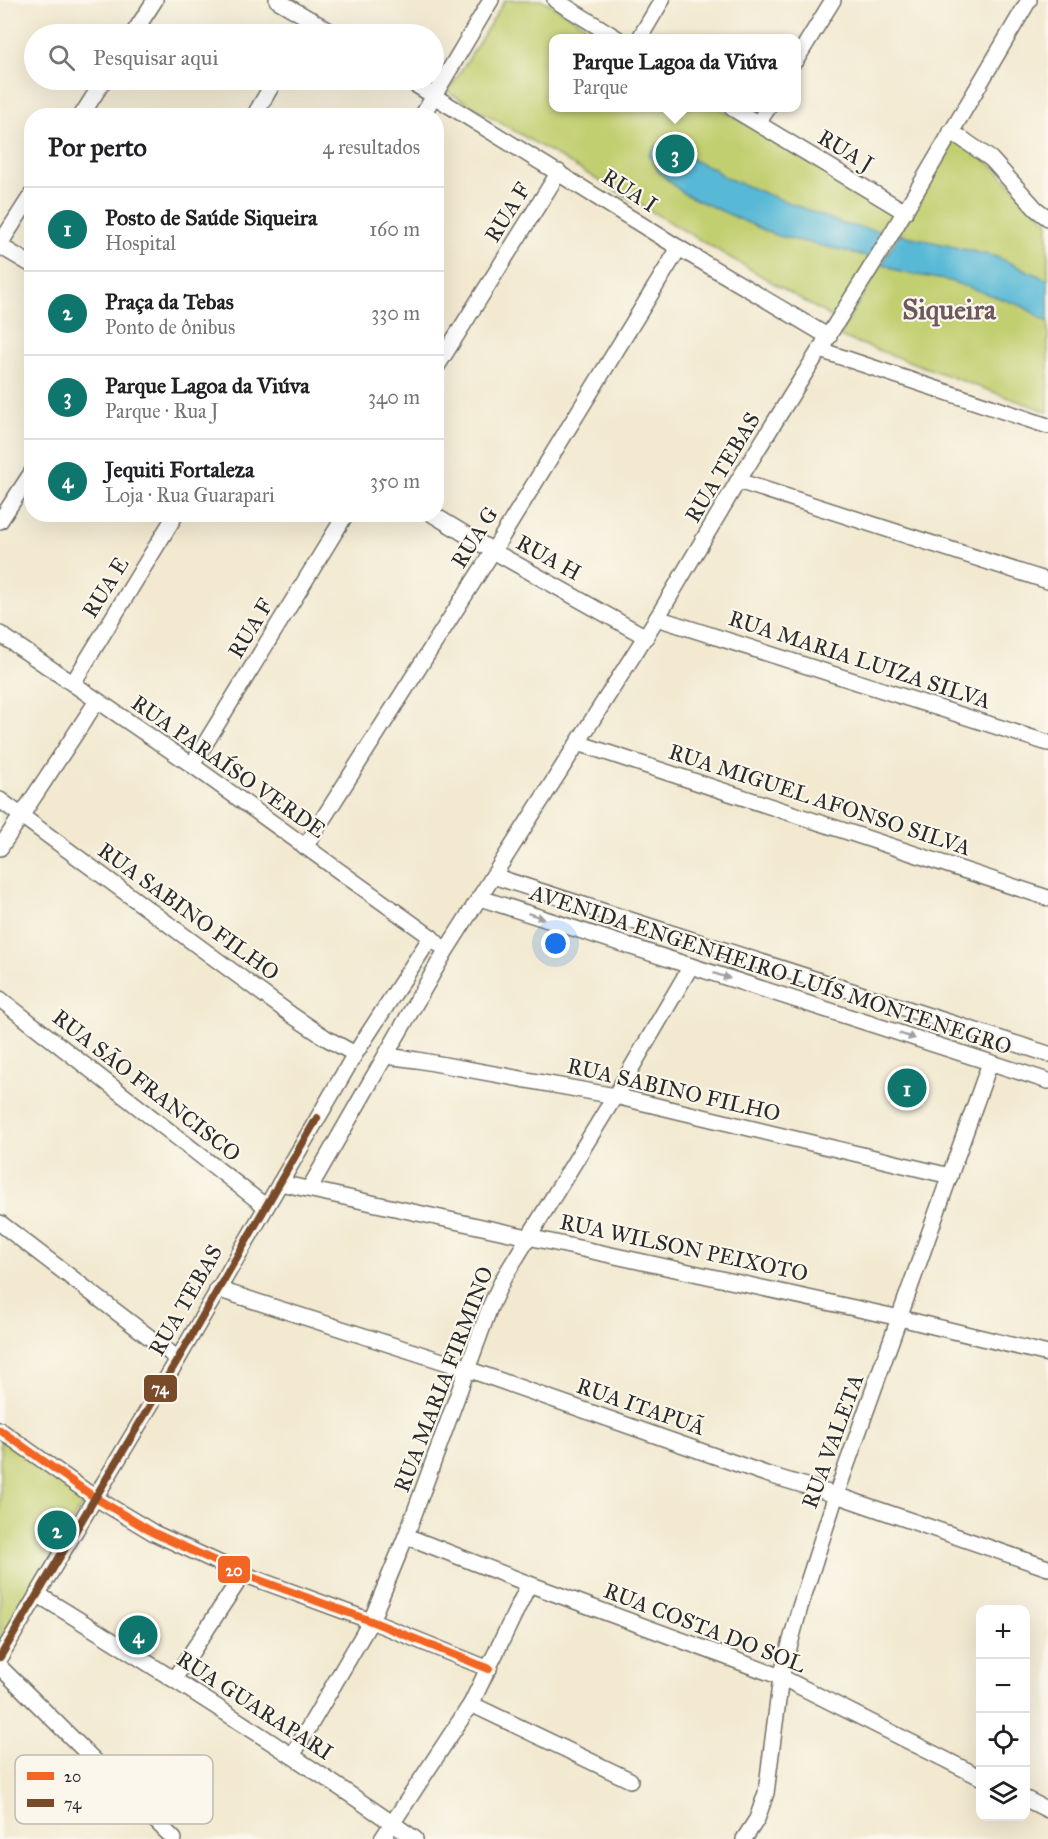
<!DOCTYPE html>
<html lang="pt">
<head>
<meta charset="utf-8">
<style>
  body { margin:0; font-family:"IM FELL Great Primer",serif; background:#f6f6f6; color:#202124 }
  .controls { position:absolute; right:18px; bottom:18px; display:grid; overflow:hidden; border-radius:12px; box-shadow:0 6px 24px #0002 }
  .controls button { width:54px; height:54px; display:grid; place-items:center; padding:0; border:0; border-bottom:2px solid #e0e0e0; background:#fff; color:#202124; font:30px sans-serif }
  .you { position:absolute; left:556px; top:944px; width:21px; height:21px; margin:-15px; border:4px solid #fff; border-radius:50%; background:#1a73e8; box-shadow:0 0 0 9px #1a73e833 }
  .badge { display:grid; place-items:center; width:39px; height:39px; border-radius:50%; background:#0f766e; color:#fff; font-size:20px; font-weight:700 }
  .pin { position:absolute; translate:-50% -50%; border:3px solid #fff; box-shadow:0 2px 6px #0006 }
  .popup { position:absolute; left:549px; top:34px; width:252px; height:78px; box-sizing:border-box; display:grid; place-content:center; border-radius:12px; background:#fff; filter:drop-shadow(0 2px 4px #0005); font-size:20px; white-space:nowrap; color:#757577 }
  .popup b { font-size:22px; color:#202124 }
  .popup::after { content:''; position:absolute; left:50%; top:100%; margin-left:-12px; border:12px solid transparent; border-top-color:#fff }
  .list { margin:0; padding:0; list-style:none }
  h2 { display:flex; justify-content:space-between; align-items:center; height:78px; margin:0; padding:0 24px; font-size:26px }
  h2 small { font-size:20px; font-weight:400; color:#757577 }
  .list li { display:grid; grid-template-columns:39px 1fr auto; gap:18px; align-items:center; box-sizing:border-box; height:84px; padding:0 24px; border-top:2px solid #e0e0e0 }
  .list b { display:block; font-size:22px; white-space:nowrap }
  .list p { margin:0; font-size:20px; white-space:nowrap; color:#757577 }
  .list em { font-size:20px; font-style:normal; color:#757577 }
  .icon { flex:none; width:33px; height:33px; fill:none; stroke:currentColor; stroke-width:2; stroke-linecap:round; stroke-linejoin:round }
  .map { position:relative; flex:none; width:1048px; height:1839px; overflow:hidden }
  .search { position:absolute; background:#fff; box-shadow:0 6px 24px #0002; left:24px; top:24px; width:420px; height:66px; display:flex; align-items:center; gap:15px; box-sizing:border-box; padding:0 21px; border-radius:33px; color:#757577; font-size:22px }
  .panel { position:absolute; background:#fff; box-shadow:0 6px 24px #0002; left:24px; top:108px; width:420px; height:414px; border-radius:24px }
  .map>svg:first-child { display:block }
</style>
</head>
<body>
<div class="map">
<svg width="1048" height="1839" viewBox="0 0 1048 1839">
  <rect width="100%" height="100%" fill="#fbf7ec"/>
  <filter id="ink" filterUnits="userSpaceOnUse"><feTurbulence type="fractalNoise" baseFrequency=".0167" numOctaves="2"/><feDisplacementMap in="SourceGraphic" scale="12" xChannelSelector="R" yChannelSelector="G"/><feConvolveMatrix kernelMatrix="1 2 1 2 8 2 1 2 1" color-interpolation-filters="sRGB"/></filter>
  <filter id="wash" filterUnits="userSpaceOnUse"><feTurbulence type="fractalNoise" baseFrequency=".008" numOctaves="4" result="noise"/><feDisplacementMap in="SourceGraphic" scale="24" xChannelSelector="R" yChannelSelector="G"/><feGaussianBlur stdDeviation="1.35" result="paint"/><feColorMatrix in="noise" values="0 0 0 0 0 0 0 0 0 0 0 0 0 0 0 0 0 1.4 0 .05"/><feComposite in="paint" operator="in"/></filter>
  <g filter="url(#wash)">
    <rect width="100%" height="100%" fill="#f2e9d0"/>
    <g fill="#c2cf71" stroke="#767d4e" stroke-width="1.5">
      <path d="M505,0h38l63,38 -52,1v69h165l178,108 -64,102 -385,-226z"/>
      <path d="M954,141l31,17 63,64v190l-209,-76z"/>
      <path d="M0,1439l85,61 -85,144z"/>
    </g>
    <g fill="#58b9d6" stroke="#427280" stroke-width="1.5">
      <path d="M669,142l26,19 18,7 11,9 119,47 41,8 -14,25 -95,-22 -91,-41 -25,-22 -10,-18 7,-8z"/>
      <path d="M899,234l98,23 51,23v42l-26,-16 -72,-25 -50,-9 -18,-9z"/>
    </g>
  </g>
  <g filter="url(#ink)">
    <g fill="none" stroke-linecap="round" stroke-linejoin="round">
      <g stroke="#716e65" stroke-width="18">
        <g id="minor">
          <path d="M277,0l58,34"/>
          <path d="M555,0l63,39"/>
          <path d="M133,34l22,-34"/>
          <path d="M303,34l9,-14"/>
          <path d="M639,39l23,-39"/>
          <path d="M796,60l37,-60"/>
          <path d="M408,80l271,168 150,89"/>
          <path d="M732,108l173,104"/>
          <path d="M81,116l23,-36"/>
          <path d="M254,116l21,-36"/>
          <path d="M422,116l69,-116"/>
          <path d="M758,123l10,-15"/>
          <path d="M951,131l40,28 45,50 12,9"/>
          <path d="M0,244l32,-50"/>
          <path d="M0,246l32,19"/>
          <path d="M820,350l228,76"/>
          <path d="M436,368l123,-196"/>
          <path d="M738,481l310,100"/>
          <path d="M432,514l61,37 153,86"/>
          <path d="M0,521l32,-49"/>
          <path d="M657,618l391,125"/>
          <path d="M0,634l192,131 239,172 7,7"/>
          <path d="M73,683l103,-169"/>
          <path d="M578,743l470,155"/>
          <path d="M192,765l154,-251"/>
          <path d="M0,800l293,216 33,22 29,16"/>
          <path d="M305,847l188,-296 186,-303"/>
          <path d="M0,848l97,-147"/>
          <path d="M493,876l555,178"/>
          <path d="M480,898l568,183"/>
          <path d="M0,999l265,207"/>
          <path d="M386,1056l31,4 198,36 335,80"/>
          <path d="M280,1183l620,135 148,36"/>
          <path d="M309,1189l136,-237 212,-334 81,-137 148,-238 143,-243"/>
          <path d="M0,1223l178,136"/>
          <path d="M217,1289l250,80 299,105 70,21 212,73"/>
          <path d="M0,1430l94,67 60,36 89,41 128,47 118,48"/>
          <path d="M406,1536l123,48 252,93 199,100"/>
          <path d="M37,1594c128,79 255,159 378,245"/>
          <path d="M0,1657l178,-298 177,-305 76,-117"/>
          <path d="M0,1667l174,172"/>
          <path d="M174,1679l69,-105"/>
          <path d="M471,1704l159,76"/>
          <path d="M292,1756l79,-135 35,-85 84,-229 13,-28 112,-183 76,-130"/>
          <path d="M1026,1799l22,11"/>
          <path d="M382,1839l89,-135 58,-120"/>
          <path d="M744,1839l13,-20 9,-26 15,-116 19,-70 36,-112 154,-432"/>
        </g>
      </g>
      <use href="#minor" stroke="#fff" stroke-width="15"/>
      <g stroke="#fbf7ec" stroke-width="12">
        <path id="bus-1" d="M0,1430l94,67 60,36 89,41 128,47 118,48"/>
      </g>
      <g stroke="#fbf7ec" stroke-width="12">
        <path id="bus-2" d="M0,1657l178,-298 139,-241"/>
      </g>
      <use href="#bus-1" stroke="#f26522" stroke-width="8"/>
      <use href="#bus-2" stroke="#7a4b2a" stroke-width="8"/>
    </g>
    <defs><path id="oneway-solid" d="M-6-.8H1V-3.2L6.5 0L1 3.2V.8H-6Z" transform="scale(1.5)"/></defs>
    <g fill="#a0a0a0">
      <use href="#oneway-solid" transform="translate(536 916) rotate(18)"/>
      <use href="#oneway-solid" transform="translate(722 976) rotate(18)"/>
      <use href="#oneway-solid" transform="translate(907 1036) rotate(18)"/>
    </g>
  </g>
  <g text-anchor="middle" stroke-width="4.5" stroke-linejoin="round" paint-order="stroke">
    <g font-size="22" fill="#2b2b2b" stroke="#fbf7ec">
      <text transform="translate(846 150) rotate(31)" y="8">RUA J</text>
      <text transform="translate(630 190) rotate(33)" y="8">RUA I</text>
      <text transform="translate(507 212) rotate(-58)" y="8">RUA F</text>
      <text transform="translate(722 467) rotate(-59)" y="8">RUA TEBAS</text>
      <text transform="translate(474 537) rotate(-58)" y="8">RUA G</text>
      <text transform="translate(549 557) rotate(29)" y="8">RUA H</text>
      <text transform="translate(105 587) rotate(-58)" y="8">RUA E</text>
      <text transform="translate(250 628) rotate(-59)" y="8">RUA F</text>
      <text transform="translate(860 659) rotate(18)" y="8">RUA MARIA LUIZA SILVA</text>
      <text transform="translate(229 766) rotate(35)" y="8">RUA PARAÍSO VERDE</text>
      <text transform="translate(820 799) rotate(18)" y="8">RUA MIGUEL AFONSO SILVA</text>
      <text transform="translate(189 911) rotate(36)" y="8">RUA SABINO FILHO</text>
      <text transform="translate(771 969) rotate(18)" y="8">AVENIDA ENGENHEIRO LUÍS MONTENEGRO</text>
      <text transform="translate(147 1085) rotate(38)" y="8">RUA SÃO FRANCISCO</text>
      <text transform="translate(674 1089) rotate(13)" y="8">RUA SABINO FILHO</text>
      <text transform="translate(684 1247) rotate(12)" y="8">RUA WILSON PEIXOTO</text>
      <text transform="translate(185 1300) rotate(-60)" y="8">RUA TEBAS</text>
      <text transform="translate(443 1379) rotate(-69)" y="8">RUA MARIA FIRMINO</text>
      <text transform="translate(641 1406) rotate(19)" y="8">RUA ITAPUÃ</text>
      <text transform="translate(832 1441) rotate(-70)" y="8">RUA VALETA</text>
      <text transform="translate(705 1627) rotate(21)" y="8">RUA COSTA DO SOL</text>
      <text transform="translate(255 1705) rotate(33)" y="8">RUA GUARAPARI</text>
    </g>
    <g font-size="28" font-weight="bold" fill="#6e5860" stroke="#fbf7ec">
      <text x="949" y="319">Siqueira</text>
    </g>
  </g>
  <rect x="15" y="1755" width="198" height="69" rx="9" fill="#fbf7ec" stroke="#bdbab2" stroke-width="1.5"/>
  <rect x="27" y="1772" width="27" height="8" fill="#f26522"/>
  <rect x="27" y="1799" width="27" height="8" fill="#7a4b2a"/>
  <g font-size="16" fill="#2b2b2b">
    <text x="64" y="1782">20</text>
    <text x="64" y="1809">74</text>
  </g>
  <g stroke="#fbf7ec" stroke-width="2">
    <rect x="143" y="1374" width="35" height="29" rx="6" fill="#7a4b2a"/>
    <rect x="217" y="1555" width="34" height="29" rx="6" fill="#f26522"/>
  </g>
  <g font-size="16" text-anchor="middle" font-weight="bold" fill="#fff">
    <text x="160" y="1394">74</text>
    <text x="234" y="1576">20</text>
  </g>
</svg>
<div class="controls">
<button>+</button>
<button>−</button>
<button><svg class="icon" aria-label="locate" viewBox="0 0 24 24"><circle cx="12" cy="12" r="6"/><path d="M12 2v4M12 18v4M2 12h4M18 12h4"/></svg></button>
<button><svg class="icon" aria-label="layers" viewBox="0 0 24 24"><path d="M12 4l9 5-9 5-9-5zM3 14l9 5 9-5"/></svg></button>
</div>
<div class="you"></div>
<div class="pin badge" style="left:907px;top:1088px">1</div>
<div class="pin badge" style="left:57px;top:1530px">2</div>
<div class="pin badge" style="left:675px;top:154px">3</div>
<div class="popup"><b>Parque Lagoa da Viúva</b>Parque</div>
<div class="pin badge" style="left:138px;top:1635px">4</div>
<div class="search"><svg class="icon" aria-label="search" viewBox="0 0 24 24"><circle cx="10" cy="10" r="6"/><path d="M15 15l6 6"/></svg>Pesquisar aqui</div>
<section class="panel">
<h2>Por perto<small>4 resultados</small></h2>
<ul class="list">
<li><span class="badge">1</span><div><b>Posto de Saúde Siqueira</b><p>Hospital</p></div><em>160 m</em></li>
<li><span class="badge">2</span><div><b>Praça da Tebas</b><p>Ponto de ônibus</p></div><em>330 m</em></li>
<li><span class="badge">3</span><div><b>Parque Lagoa da Viúva</b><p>Parque · Rua J</p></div><em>340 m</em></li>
<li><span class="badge">4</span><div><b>Jequiti Fortaleza</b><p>Loja · Rua Guarapari</p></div><em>350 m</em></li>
</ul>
</section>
</div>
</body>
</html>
